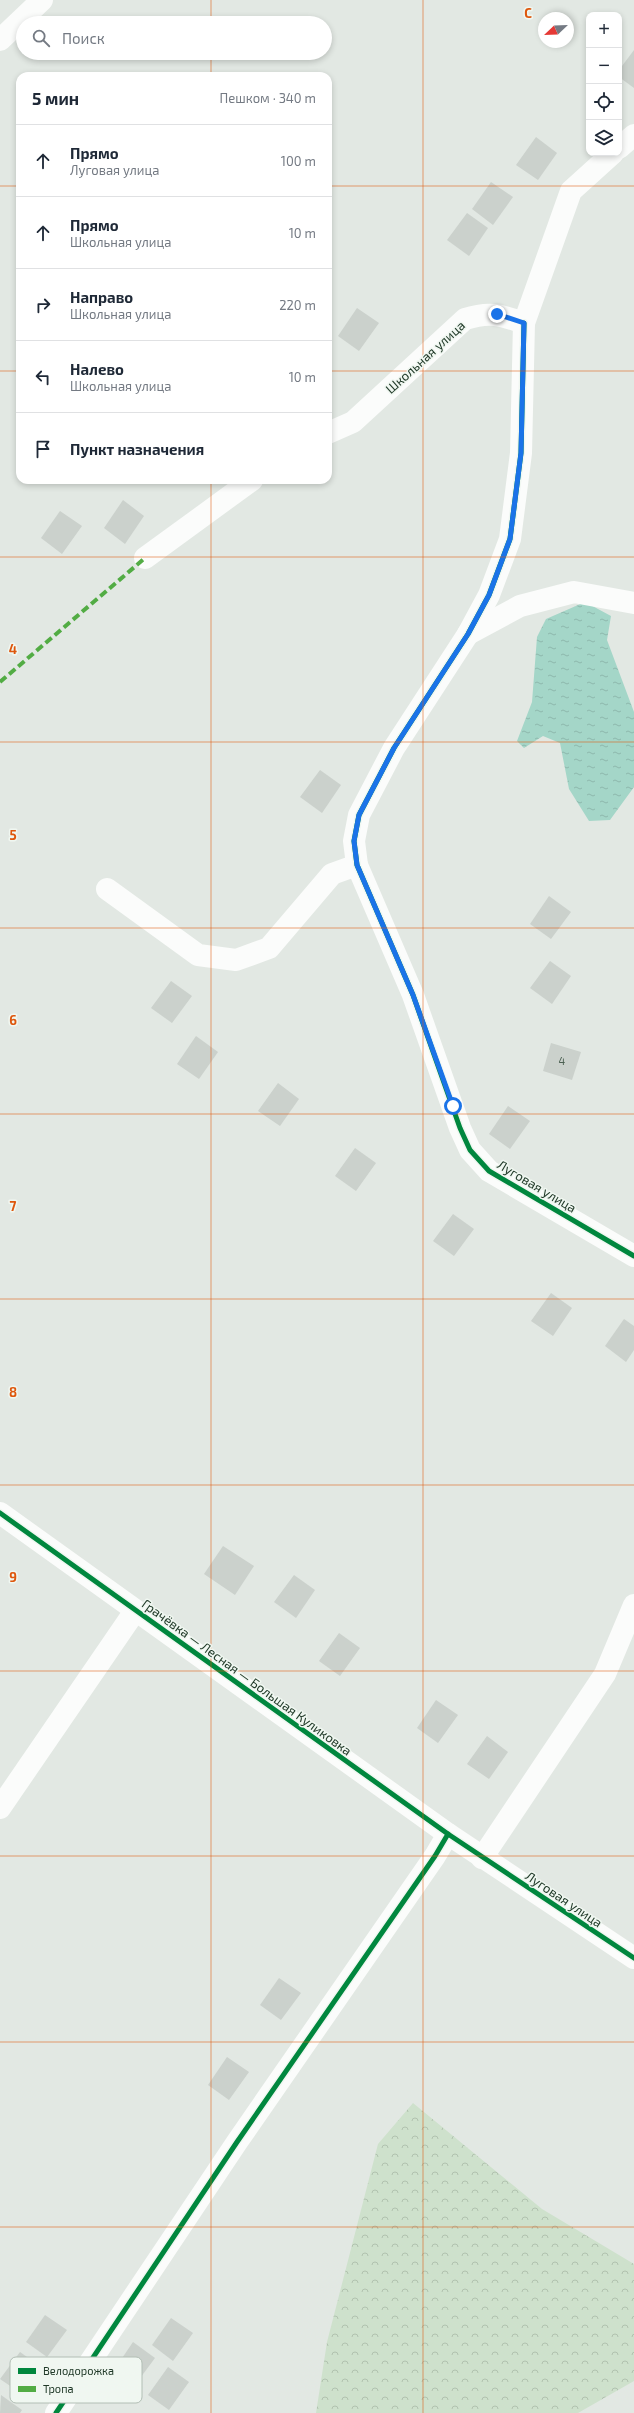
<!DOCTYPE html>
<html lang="ru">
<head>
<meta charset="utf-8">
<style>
  body { margin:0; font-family:"Exo 2",sans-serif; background:#f6f6f7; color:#1f2937 }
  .controls { position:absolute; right:12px; top:12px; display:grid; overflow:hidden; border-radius:8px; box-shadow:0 2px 6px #0003 }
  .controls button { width:36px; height:36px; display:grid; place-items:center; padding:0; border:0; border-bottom:1px solid #e0e1e3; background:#fff; color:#1f2937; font:20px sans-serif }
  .compass { position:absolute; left:538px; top:12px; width:36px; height:36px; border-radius:50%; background:#fff; box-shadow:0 2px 6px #0003; rotate:247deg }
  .stop { position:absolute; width:12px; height:12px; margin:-9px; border:3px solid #1a73e8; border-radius:50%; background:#fff }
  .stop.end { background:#1a73e8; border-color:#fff; box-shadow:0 1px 4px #0008 }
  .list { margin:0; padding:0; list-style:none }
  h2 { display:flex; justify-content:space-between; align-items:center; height:52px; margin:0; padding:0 16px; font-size:17px }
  h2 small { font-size:13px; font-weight:400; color:#747a83 }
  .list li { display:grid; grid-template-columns:26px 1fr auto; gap:12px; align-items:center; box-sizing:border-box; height:72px; padding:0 16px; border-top:1px solid #e0e1e3 }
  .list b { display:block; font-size:15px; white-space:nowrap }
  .list p { margin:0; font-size:13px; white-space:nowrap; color:#747a83 }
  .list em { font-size:13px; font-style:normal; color:#747a83 }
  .icon { flex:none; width:22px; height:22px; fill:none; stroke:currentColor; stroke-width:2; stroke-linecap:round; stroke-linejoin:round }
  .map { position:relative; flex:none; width:634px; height:2413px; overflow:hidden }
  .search { position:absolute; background:#fff; box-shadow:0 2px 6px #0003; left:16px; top:16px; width:316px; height:44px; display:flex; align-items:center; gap:10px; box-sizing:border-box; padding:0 14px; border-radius:22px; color:#747a83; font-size:15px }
  .panel { position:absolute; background:#fff; box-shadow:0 2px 6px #0003; left:16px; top:72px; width:316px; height:412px; border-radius:12px }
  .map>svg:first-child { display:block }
</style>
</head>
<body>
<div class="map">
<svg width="634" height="2413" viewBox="0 0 634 2413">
  <defs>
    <pattern id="forest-crowns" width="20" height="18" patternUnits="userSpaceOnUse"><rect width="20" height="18" fill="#cee1cc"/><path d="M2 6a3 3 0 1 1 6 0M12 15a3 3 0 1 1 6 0" fill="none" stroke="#b1c2af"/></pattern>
    <pattern id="water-ripples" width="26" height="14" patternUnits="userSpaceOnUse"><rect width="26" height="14" fill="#a4d6c8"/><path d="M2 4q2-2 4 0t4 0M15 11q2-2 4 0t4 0" fill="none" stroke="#8db8ac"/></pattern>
  </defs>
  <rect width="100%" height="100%" fill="#e2e8e3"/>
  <path fill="url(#forest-crowns)" d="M413,2103l129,106 92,55v117l-56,32h-262l11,-71 51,-198z"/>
  <path fill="url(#water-ripples)" d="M585,602l26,14 -4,24 27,72v75l-24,33 -21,1 -20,-32 -9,-46 -17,-7 -19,12 -7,-7 15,-39 5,-65 9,-18z"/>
  <g fill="#cbd1cc">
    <path d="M634,50v38l-15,-11v-7z"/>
    <path d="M536,137l21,16 -19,27 -22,-15z"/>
    <path d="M491,182l22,15 -20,28 -21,-16z"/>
    <path d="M467,213l21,15 -19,28 -22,-16z"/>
    <path d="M357,308l22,15 -20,28 -21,-15z"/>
    <path d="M123,500l21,16 -19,28 -21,-16z"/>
    <path d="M60,511l22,15 -20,28 -21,-16z"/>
    <path d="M320,770l21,15 -19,28 -22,-16z"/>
    <path d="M549,896l22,16 -20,27 -21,-15z"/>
    <path d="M550,961l21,15 -19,28 -22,-16z"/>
    <path d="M171,981l21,15 -20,27 -21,-15z"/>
    <path d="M196,1036l22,16 -19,27 -22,-15z"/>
    <path d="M551,1043l30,9 -9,28 -29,-9z"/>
    <path d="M278,1083l21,16 -19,27 -22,-15z"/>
    <path d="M508,1106l22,15 -20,28 -21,-15z"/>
    <path d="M355,1148l21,15 -20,28 -21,-15z"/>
    <path d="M453,1214l21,15 -20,27 -21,-15z"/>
    <path d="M551,1293l21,15 -19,28 -22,-15z"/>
    <path d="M624,1319l10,7v24l-8,12 -21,-16z"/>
    <path d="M223,1546l31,20 -19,29 -31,-21z"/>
    <path d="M294,1575l21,15 -19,28 -22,-16z"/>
    <path d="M339,1633l21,15 -20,28 -21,-15z"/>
    <path d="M436,1700l22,15 -20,28 -21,-15z"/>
    <path d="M487,1736l21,16 -19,27 -22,-15z"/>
    <path d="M279,1978l22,15 -20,27 -21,-15z"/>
    <path d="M227,2057l22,15 -20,28 -21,-15z"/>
    <path d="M45,2315l22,15 -20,27 -21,-15z"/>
    <path d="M171,2318l22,15 -20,28 -21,-16z"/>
    <path d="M133,2342l22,16 -20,27 -21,-15z"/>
    <path d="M20,2352l21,15 -19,27 -22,-15z"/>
    <path d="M168,2367l21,15 -20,28 -21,-15z"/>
    <path d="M1,2395l21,15 -2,3h-20z"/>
  </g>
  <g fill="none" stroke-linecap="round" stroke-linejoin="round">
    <g stroke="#fbfcfb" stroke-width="22">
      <path d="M0,40l42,-40"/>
      <path d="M619,148l15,-13"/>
      <path d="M613,153l-42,38 -47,132 -3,130 -11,86 -21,56 -21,39 -74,114 -35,67 -5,26 3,24 56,130 47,133 10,22 19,21 145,85"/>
      <path d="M328,433l25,-11 112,-103c25,-8 36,-4 59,4"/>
      <path d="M145,558l107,-78"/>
      <path d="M468,634l52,-28 54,-14 60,11"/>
      <path d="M107,889l91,66 38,5 33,-12 63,-74 25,-9"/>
      <path d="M0,1513l448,321 186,124"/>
      <path d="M0,1808l135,-197"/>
      <path d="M482,1858l123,-184 29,-69"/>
      <path d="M56,2413l181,-271 198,-286 13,-22"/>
    </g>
    <path stroke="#52ac44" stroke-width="4" stroke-dasharray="8 4" stroke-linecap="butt" d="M0,682l145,-124"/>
    <g stroke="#f0f7f1" stroke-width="8">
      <g id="cycleway">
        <path d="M524,323l-3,130 -11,86 -21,56 -21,39 -74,114 -35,67 -5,26 3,24 56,130 47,133 10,22 19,21 145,85"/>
        <path d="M0,1513l448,321 186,124"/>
        <path d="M56,2413l181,-271 198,-286 13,-22"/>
      </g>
    </g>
    <use href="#cycleway" stroke="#00873e" stroke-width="5"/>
  </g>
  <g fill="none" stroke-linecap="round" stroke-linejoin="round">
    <path stroke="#1a73e8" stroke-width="5" d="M453,1106l-40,-111 -56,-130 -3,-24 5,-26 35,-67 74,-114 21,-39 21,-56 11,-86 3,-130 -27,-9"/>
  </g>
  <path fill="none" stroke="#de570d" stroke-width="1" stroke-opacity="0.55" d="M211,0v23M423,0v2413M211,53v23M0,186h20M328,186h306M0,371h20M328,371h306M211,480v1933M0,557h634M0,742h634M0,928h634M0,1114h634M0,1299h634M0,1485h634M0,1671h634M0,1856h634M0,2042h634M0,2227h634"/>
  <g text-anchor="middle" stroke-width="3" stroke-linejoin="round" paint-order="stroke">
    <g font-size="11" fill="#4c6052">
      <text x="562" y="1065">4</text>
    </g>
    <g font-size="13" fill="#213a29" stroke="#f0f7f1">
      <text transform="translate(425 357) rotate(-42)" y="5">Школьная улица</text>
      <text transform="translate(537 1186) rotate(31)" y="5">Луговая улица</text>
      <text transform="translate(247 1677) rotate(36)" y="5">Грачёвка — Лесная — Большая Куликовка</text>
      <text transform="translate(564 1899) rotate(34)" y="5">Луговая улица</text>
    </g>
  </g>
  <rect x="10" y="2357" width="132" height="46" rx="6" fill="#f0f7f1" stroke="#b2beb5" stroke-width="1"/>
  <rect x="18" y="2368" width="18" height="6" fill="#00873e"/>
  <rect x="18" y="2386" width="18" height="6" fill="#52ac44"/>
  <g font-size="11" fill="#213a29">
    <text x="43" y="2375">Велодорожка</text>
    <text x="43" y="2393">Тропа</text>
  </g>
  <g font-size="13" text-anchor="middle" font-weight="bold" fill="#de570d" stroke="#f0f7f1" stroke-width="3" stroke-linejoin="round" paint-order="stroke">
    <text x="528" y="18">C</text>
    <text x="13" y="654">4</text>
    <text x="13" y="840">5</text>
    <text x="13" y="1025">6</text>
    <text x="13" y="1211">7</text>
    <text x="13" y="1397">8</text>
    <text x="13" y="1582">9</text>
  </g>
</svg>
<div class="controls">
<button>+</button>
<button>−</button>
<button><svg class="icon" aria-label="locate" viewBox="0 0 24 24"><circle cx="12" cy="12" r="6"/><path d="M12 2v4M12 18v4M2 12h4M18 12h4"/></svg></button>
<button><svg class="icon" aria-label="layers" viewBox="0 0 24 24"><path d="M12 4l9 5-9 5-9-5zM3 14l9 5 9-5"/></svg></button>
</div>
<svg class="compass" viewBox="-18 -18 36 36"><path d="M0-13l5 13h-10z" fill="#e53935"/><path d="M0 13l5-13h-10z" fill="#747a83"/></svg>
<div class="stop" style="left:453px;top:1106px"></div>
<div class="stop end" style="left:497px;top:314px"></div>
<div class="search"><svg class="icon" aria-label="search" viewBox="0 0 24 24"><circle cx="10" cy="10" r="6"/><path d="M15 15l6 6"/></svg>Поиск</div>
<section class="panel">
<h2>5 мин<small>Пешком · 340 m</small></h2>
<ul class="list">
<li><svg class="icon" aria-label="ahead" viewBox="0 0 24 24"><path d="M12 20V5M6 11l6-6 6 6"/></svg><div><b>Прямо</b><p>Луговая улица</p></div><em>100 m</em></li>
<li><svg class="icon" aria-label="ahead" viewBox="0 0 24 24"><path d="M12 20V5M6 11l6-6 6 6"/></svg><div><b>Прямо</b><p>Школьная улица</p></div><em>10 m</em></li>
<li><svg class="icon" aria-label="right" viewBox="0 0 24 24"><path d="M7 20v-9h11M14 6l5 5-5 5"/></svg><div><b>Направо</b><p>Школьная улица</p></div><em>220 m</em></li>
<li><svg class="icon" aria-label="left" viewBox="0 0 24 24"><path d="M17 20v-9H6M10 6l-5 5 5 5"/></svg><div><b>Налево</b><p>Школьная улица</p></div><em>10 m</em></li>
<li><svg class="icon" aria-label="arrive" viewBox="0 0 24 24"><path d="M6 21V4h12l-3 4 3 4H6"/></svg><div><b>Пункт назначения</b></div></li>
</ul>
</section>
</div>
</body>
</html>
